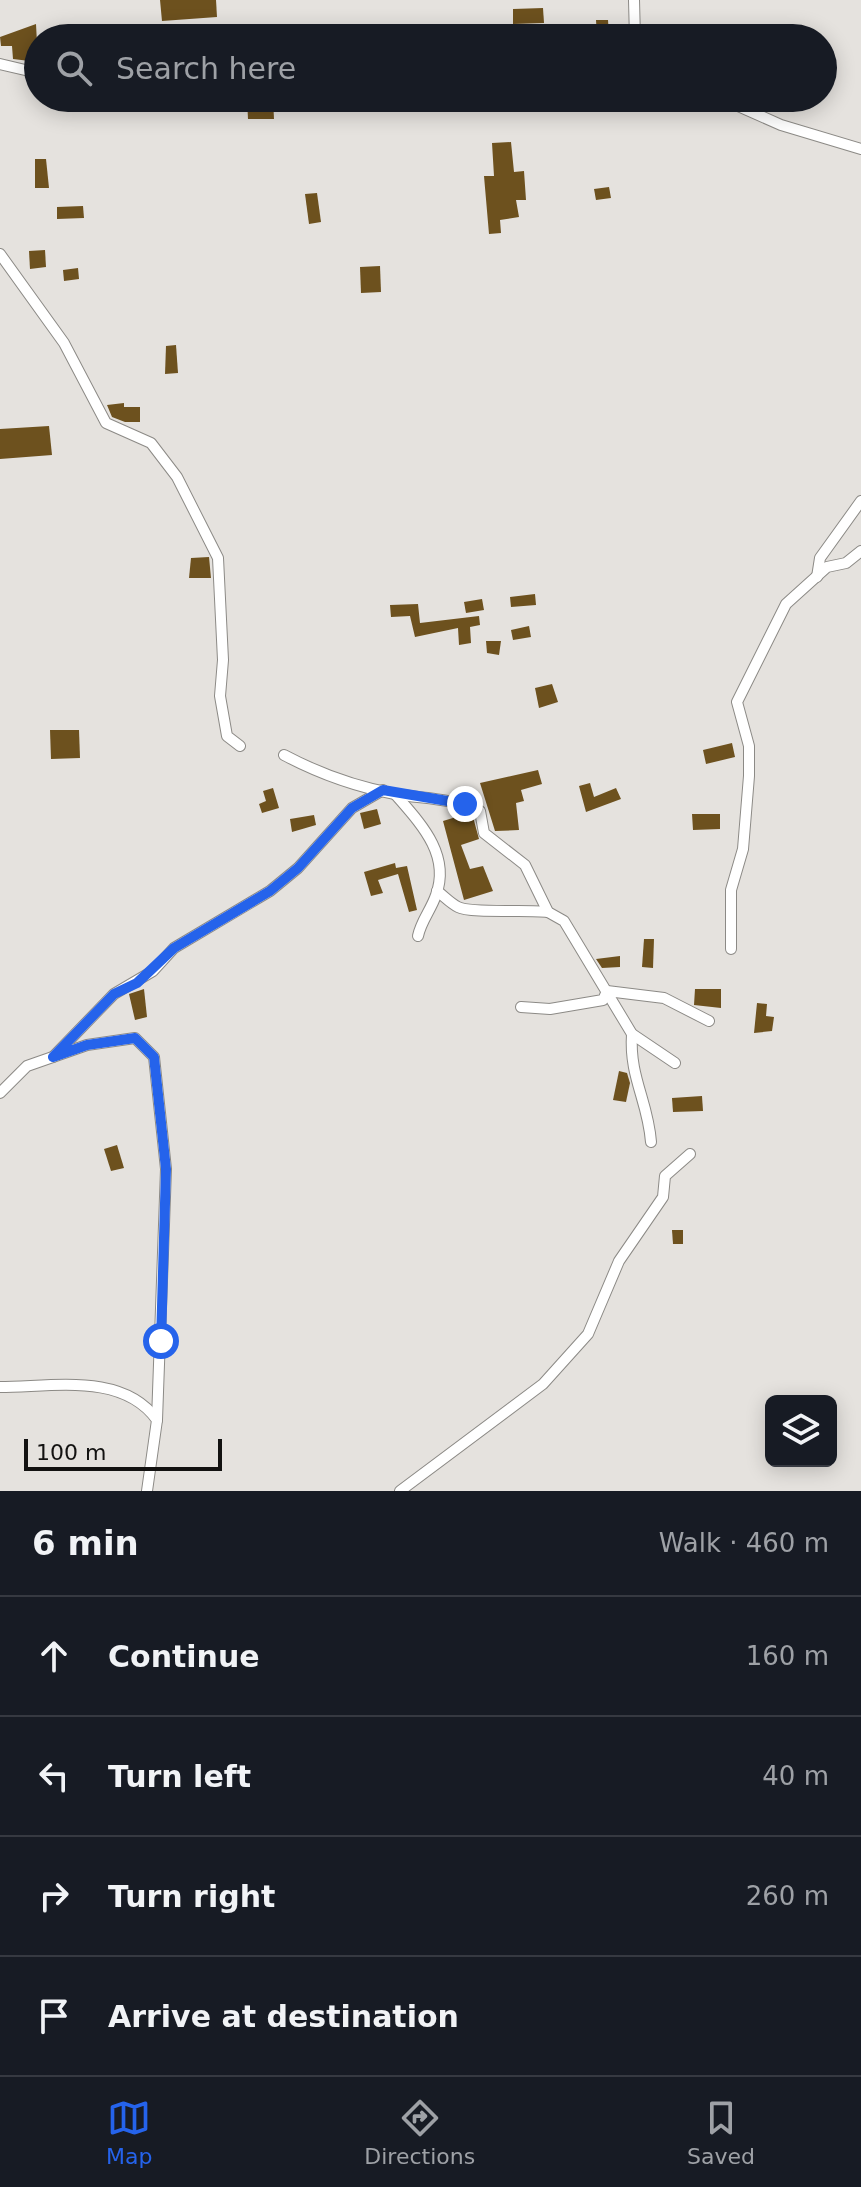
<!DOCTYPE html>
<html lang="en">
<head>
<meta charset="utf-8">
<style>
  body { margin:0; font-family:"DejaVu Sans",sans-serif; background:#242831; color:#f1f3f6 }
  .controls { position:absolute; right:24px; bottom:24px; display:grid; overflow:hidden; border-radius:12px; box-shadow:0 4px 20px #0003 }
  .controls button { width:72px; height:72px; display:grid; place-items:center; padding:0; border:0; border-bottom:2px solid #363941; background:#171b24; color:#f1f3f6; font:40px sans-serif }
  .scale { position:absolute; left:24px; bottom:20px; width:198px; box-sizing:border-box; padding-left:8px; border:4px solid #131211; border-top:0; font-size:22px; line-height:28px; white-space:nowrap; color:#131211; -webkit-text-stroke:6px #e5e2de; paint-order:stroke }
  .stop { position:absolute; width:24px; height:24px; margin:-18px; border:6px solid #2563eb; border-radius:50%; background:#fff }
  .stop.end { background:#2563eb; border-color:#fff; box-shadow:0 2px 8px #0008 }
  .list { margin:0; padding:0; list-style:none }
  h2 { display:flex; justify-content:space-between; align-items:center; height:104px; margin:0; padding:0 32px; font-size:34px }
  h2 small { font-size:26px; font-weight:400; color:#9ea1a6 }
  .list li { display:grid; grid-template-columns:52px 1fr auto; gap:24px; align-items:center; box-sizing:border-box; height:120px; padding:0 32px; border-top:2px solid #363941 }
  .list b { display:block; font-size:30px; white-space:nowrap }
  .list em { font-size:26px; font-style:normal; color:#9ea1a6 }
  .icon { flex:none; width:44px; height:44px; fill:none; stroke:currentColor; stroke-width:2; stroke-linecap:round; stroke-linejoin:round }
  .map { position:relative; flex:none; width:861px; height:1491px; overflow:hidden }
  .search { position:absolute; background:#171b24; box-shadow:0 4px 20px #0003; left:24px; right:24px; top:24px; height:88px; display:flex; align-items:center; gap:20px; box-sizing:border-box; padding:0 28px; border-radius:44px; color:#9ea1a6; font-size:30px }
  .sheet { height:584px; background:#171b24 }
  nav { display:flex; justify-content:space-around; align-items:center; box-sizing:border-box; height:112px; border-top:2px solid #363941; background:#171b24; font-size:22px; color:#9ea1a6 }
  nav a { display:grid; justify-items:center; gap:4px }
  nav .on { color:#2563eb }
  .map>svg:first-child { display:block }
</style>
</head>
<body>
<div class="map">
<svg width="861" height="1491" viewBox="0 0 861 1491">
  <rect width="100%" height="100%" fill="#e5e2de"/>
  <g fill="#6d511e">
    <path d="M160,0h56l1,17 -55,4z"/>
    <path d="M543,8l1,15 -31,1v-15z"/>
    <path d="M596,20h12l1,16h-12z"/>
    <path d="M36,24l2,38 -25,-3 -1,-13h-11l-1,-9z"/>
    <path d="M247,98h26l1,21h-26z"/>
    <path d="M511,142l3,30 10,-1 2,29h-10l3,17 -19,3 1,13 -12,1 -5,-58h10l-2,-33z"/>
    <path d="M35,159h11l3,29h-14z"/>
    <path d="M609,187l2,11 -15,2 -2,-11z"/>
    <path d="M317,193l4,29 -12,2 -4,-30z"/>
    <path d="M83,206l1,12 -27,1v-12z"/>
    <path d="M45,250l1,17 -16,2 -1,-18z"/>
    <path d="M380,266l1,26 -20,1 -1,-26z"/>
    <path d="M78,268l1,11 -15,2 -1,-11z"/>
    <path d="M176,345l2,28 -13,1 1,-28z"/>
    <path d="M124,403v4h16v15h-15l-13,-5 -5,-12z"/>
    <path d="M49,426l3,29 -52,4v-30z"/>
    <path d="M209,557l2,21h-22l2,-20z"/>
    <path d="M535,594l1,11 -25,2 -1,-10z"/>
    <path d="M482,599l2,11 -18,3 -2,-11z"/>
    <path d="M418,604l2,19 59,-7 1,9 -10,2 1,16 -12,2 -1,-17 -43,9 -5,-21 -19,1 -1,-12z"/>
    <path d="M529,626l2,11 -18,3 -2,-10z"/>
    <path d="M486,641h15l-2,14 -12,-2z"/>
    <path d="M552,684l6,18 -19,6 -4,-20z"/>
    <path d="M50,730h29l1,28 -29,1z"/>
    <path d="M732,743l3,14 -29,7 -3,-14z"/>
    <path d="M538,770l4,14 -21,6 3,11 -8,2 3,27 -24,1 -15,-48z"/>
    <path d="M590,783l4,14 22,-9 5,11 -35,13 -7,-26z"/>
    <path d="M273,788l6,20 -17,5 -3,-9 7,-3 -3,-10z"/>
    <path d="M377,809l4,15 -17,5 -4,-16z"/>
    <path d="M466,814l7,3 6,22 -18,6 9,24 13,-3 10,25 -29,9 -21,-79z"/>
    <path d="M692,814h28v15l-27,1z"/>
    <path d="M314,815l2,10 -24,7 -2,-13z"/>
    <path d="M395,863l1,5 11,-2 10,44 -8,2 -11,-38 -20,6 5,13 -12,3 -7,-24z"/>
    <path d="M644,939h10l-1,29 -11,-1z"/>
    <path d="M620,956v11l-18,1 -6,-9z"/>
    <path d="M144,989l3,28 -12,3 -6,-26z"/>
    <path d="M695,989h26v19l-27,-3z"/>
    <path d="M757,1003l10,1 -1,12 8,1 -2,14 -18,2z"/>
    <path d="M619,1071l8,2 3,10 -4,19 -13,-2z"/>
    <path d="M702,1096l1,15 -30,1 -1,-14z"/>
    <path d="M117,1145l7,23 -13,3 -7,-22z"/>
    <path d="M672,1230h11v14h-10z"/>
  </g>
  <g fill="none" stroke-linecap="round" stroke-linejoin="round">
    <g stroke="#8c8a86" stroke-width="12">
      <g id="minor">
        <path d="M634,0l1,38"/>
        <path d="M0,64l38,9"/>
        <path d="M720,98l61,27 80,24"/>
        <path d="M0,254l64,89 42,80 45,20 26,34 41,81 5,102 -3,36 7,40 13,10"/>
        <path d="M817,577l3,-19 41,-57"/>
        <path d="M284,755c34,18 73,32 111,39 30,5 57,4 85,17l4,22 41,32 23,47 16,9 68,113 43,29"/>
        <path d="M395,794c25,29 56,60 41,101 -5,15 -15,26 -18,41"/>
        <path d="M437,891c7,5 13,12 21,16 13,7 70,2 90,5"/>
        <path d="M731,949v-59l12,-41 6,-73v-30l-12,-44 49,-98 41,-37 19,-4 15,-12"/>
        <path d="M521,1007l29,2 53,-9 4,-9 57,7 45,23"/>
        <path d="M632,1034c-3,43 16,67 19,108"/>
        <path d="M53,1057l61,-63 39,-23 21,-23 96,-57 28,-23 54,-60 31,-18"/>
        <path d="M0,1093l27,-27 60,-21 48,-7 19,19 12,112 -9,251"/>
        <path d="M0,1387c52,0 123,-15 157,33l-10,71"/>
        <path d="M400,1491l143,-107 45,-50 31,-73 44,-64 2,-21 25,-22"/>
      </g>
    </g>
    <use href="#minor" stroke="#fff" stroke-width="10"/>
  </g>
  <g fill="none" stroke-linecap="round" stroke-linejoin="round">
    <path stroke="#2563eb" stroke-width="10" d="M161,1341l5,-172 -12,-112 -19,-19 -48,7 -34,12 61,-63 23,-11 37,-35 96,-57 28,-23 54,-60 31,-18 82,14"/>
  </g>
</svg>
<div class="controls">
<button><svg class="icon" aria-label="layers" viewBox="0 0 24 24"><path d="M12 4l9 5-9 5-9-5zM3 14l9 5 9-5"/></svg></button>
</div>
<div class="scale">100 m</div>
<div class="stop" style="left:161px;top:1341px"></div>
<div class="stop end" style="left:465px;top:804px"></div>
<div class="search"><svg class="icon" aria-label="search" viewBox="0 0 24 24"><circle cx="10" cy="10" r="6"/><path d="M15 15l6 6"/></svg>Search here</div>
</div>
<section class="sheet">
<h2>6 min<small>Walk · 460 m</small></h2>
<ul class="list">
<li><svg class="icon" aria-label="ahead" viewBox="0 0 24 24"><path d="M12 20V5M6 11l6-6 6 6"/></svg><div><b>Continue</b></div><em>160 m</em></li>
<li><svg class="icon" aria-label="left" viewBox="0 0 24 24"><path d="M17 20v-9H6M10 6l-5 5 5 5"/></svg><div><b>Turn left</b></div><em>40 m</em></li>
<li><svg class="icon" aria-label="right" viewBox="0 0 24 24"><path d="M7 20v-9h11M14 6l5 5-5 5"/></svg><div><b>Turn right</b></div><em>260 m</em></li>
<li><svg class="icon" aria-label="arrive" viewBox="0 0 24 24"><path d="M6 21V4h12l-3 4 3 4H6"/></svg><div><b>Arrive at destination</b></div></li>
</ul>
</section>
<nav>
<a class="on"><svg class="icon" aria-label="map" viewBox="0 0 24 24"><path d="M3 6l6-2 6 2 6-2v14l-6 2-6-2-6 2zM9 4v14M15 6v14"/></svg>Map</a>
<a><svg class="icon" aria-label="directions" viewBox="0 0 24 24"><path d="M12 3l9 9-9 9-9-9zM9 14v-3h6M13 9l2 2-2 2"/></svg>Directions</a>
<a><svg class="icon" aria-label="saved" viewBox="0 0 24 24"><path d="M7 4h10v16l-5-4-5 4z"/></svg>Saved</a>
</nav>
</body>
</html>
